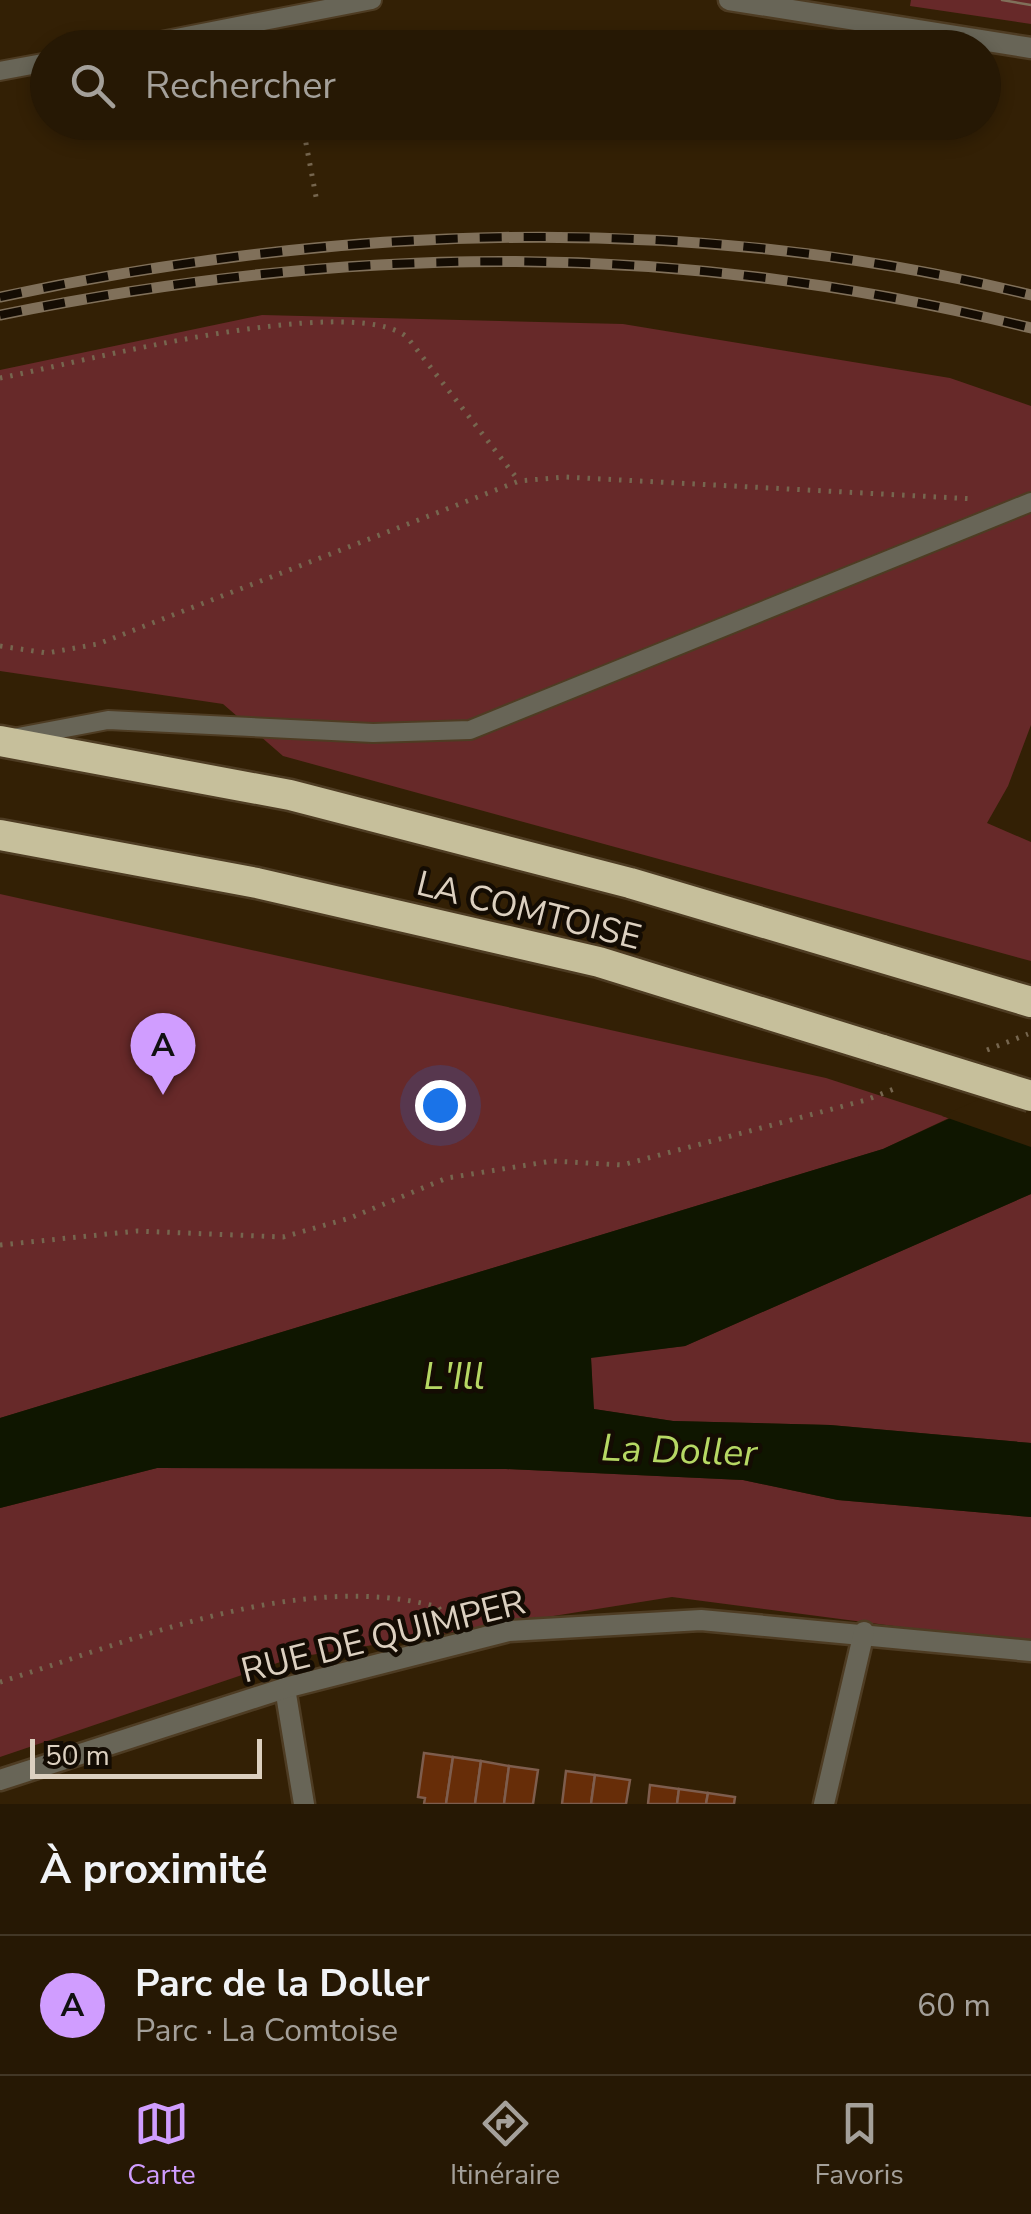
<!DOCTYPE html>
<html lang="fr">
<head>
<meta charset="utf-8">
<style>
  body { margin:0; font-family:"Nunito Sans",sans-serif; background:#322513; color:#f1f3f6 }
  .scale { position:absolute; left:30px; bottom:25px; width:232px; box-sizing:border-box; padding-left:10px; border:5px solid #dcd0c0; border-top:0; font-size:28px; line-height:35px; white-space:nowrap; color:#dcd0c0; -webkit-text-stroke:8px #140c03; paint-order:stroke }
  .you { position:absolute; left:440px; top:1105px; width:35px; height:35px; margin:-25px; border:8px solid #fff; border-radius:50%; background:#1a73e8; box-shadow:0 0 0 15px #1a73e833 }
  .badge { display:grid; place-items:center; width:65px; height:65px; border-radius:50%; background:#d09dff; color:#111; font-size:32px; font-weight:700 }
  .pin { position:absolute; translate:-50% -82px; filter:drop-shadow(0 2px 5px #0008) }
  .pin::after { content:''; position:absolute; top:52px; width:35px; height:30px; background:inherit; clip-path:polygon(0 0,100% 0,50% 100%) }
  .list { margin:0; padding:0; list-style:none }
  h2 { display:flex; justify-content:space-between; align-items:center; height:130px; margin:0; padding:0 40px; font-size:42px }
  h2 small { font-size:32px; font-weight:400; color:#a4a09a }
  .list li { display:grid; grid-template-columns:65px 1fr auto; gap:30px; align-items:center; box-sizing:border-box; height:140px; padding:0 40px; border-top:2px solid #423726 }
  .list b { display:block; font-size:38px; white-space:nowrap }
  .list p { margin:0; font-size:32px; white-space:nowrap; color:#a4a09a }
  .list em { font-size:32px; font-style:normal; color:#a4a09a }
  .icon { flex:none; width:55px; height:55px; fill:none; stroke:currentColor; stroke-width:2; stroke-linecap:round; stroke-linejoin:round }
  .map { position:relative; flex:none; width:1031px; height:1804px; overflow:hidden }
  .search { position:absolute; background:#261804; box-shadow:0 5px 15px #0003; left:30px; right:30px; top:30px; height:110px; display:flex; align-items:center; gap:25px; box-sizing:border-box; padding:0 35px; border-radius:55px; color:#a4a09a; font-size:38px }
  .sheet { height:270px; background:#261804 }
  nav { display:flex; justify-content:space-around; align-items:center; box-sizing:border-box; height:140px; border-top:2px solid #423726; background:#261804; font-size:28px; color:#a4a09a }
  nav a { display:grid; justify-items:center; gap:5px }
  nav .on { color:#d09dff }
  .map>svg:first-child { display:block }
</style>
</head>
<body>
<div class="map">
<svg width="1031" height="1804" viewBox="0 0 1031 1804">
  <rect width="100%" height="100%" fill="#332005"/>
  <g fill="#672929">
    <path d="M911,0h120v24l-121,-18z"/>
    <path d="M262,315l361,9 327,54 81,28v319l-23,61 -21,37 44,19v119l-748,-205 -60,-52 -223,-33v-301z"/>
    <path d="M0,894l826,184 123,40 -66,31 -883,269z"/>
    <path d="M1031,1194v249l-201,-18 -157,-4 -80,-12 -2,-52 94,-11z"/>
    <path d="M157,1468l349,1 237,11 95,20 193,17v127l-359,-47 -380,61 -292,99v-249z"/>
  </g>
  <path fill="#0f1600" d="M1031,1081v113l-346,152 -94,12 3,51 79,12 157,4 201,18v74l-193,-17 -95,-20 -237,-11 -349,-1 -157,40v-90l883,-269z"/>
  <path fill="#332005" d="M1031,1076v71l-89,-31z"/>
  <g fill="#672d08" stroke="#7e5d4d" stroke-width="2.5">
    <path d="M424,1753l29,4 -7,47h-22l1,-6 -7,-1z"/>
    <path d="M453,1757l28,4 -6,43h-29z"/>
    <path d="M481,1761l28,5 -5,38h-29z"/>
    <path d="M509,1766l29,4 -5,34h-29z"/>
    <path d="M566,1771l29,4 -4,29h-29z"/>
    <path d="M595,1775l35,5 -4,24h-35z"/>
    <path d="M650,1785l29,4 -2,15h-29z"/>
    <path d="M679,1789l29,4 -2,11h-29z"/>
    <path d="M708,1793l27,4 -1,7h-28z"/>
  </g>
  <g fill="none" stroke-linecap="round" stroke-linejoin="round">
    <g stroke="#4e3c23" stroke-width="22">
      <g id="service">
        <path d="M125,48l247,-48"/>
        <path d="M0,71l48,-9"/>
        <path d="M18,737l90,-17 265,13 97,-3 561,-228"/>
      </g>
    </g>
    <g stroke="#4e3c23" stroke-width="25">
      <g id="minor">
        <path d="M729,0l302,48"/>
        <path d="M285,1688l19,116"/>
        <path d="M0,1780l285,-92 224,-57 192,-11 330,31"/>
        <path d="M824,1804l40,-172"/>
      </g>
    </g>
    <g stroke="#4e3c23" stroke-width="35">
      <g id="motorway">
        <path d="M0,741l290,54 340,88 401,119"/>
        <path d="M0,835l257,48 342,79 284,88"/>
      </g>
    </g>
    <g stroke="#76664f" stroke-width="5" stroke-dasharray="2.5 8" stroke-linecap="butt">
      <path d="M302,122l15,80"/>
      <path d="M0,378c78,-15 349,-87 407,-41l112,144"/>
      <path d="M0,646l47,7 51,-9 421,-163 46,-4 410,22"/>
      <path d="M987,1050l41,-16"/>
      <path d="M0,1245l137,-14 146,6 67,-19 97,-40 105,-17 70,4 244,-65 33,-13"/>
      <path d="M0,1682c132,-41 301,-113 438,-75l11,16"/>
    </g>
    <use href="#service" stroke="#686557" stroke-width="18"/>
    <use href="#minor" stroke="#686557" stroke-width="20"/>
    <use href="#motorway" stroke="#c6bf9b" stroke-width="30"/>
    <path stroke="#80705a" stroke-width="2.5" d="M1002,0l29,5"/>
    <g stroke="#80705a" stroke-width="11">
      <g id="rail">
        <path d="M0,297c342,-73 689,-86 1031,-2"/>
        <path d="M0,315c354,-72 679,-75 1031,13"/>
      </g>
    </g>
    <use href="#rail" stroke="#140c03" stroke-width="8" stroke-dasharray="22" stroke-linecap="butt"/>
    <g stroke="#4e3c23" stroke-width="35" stroke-linecap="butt">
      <path id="motorway-bridge" d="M883,1050l148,46"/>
    </g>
    <use href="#motorway-bridge" stroke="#c6bf9b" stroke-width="30"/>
  </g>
  <g text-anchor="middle" stroke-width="9" stroke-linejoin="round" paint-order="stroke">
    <g font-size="35" fill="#dcd0c0" stroke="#140c03">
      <text transform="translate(529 910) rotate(14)" y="12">LA COMTOISE</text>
      <text transform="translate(383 1636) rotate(-14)" y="12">RUE DE QUIMPER</text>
    </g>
    <g font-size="38" font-style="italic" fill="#b6d864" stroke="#140c03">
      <text x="454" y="1389">L'Ill</text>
      <text transform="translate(679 1450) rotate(2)" y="13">La Doller</text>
    </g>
  </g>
</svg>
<div class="scale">50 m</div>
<div class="you"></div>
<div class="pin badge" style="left:163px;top:1095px">A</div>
<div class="search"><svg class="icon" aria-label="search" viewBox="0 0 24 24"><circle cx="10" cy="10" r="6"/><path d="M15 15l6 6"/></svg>Rechercher</div>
</div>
<section class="sheet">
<h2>À proximité<small></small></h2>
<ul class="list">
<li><span class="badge">A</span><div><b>Parc de la Doller</b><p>Parc · La Comtoise</p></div><em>60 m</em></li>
</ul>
</section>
<nav>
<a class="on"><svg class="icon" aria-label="map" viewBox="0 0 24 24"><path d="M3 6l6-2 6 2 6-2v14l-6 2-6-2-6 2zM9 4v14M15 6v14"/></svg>Carte</a>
<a><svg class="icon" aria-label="directions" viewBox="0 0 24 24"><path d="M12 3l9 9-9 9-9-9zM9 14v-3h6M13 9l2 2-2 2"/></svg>Itinéraire</a>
<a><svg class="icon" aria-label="saved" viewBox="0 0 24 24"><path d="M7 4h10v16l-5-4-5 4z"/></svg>Favoris</a>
</nav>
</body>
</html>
